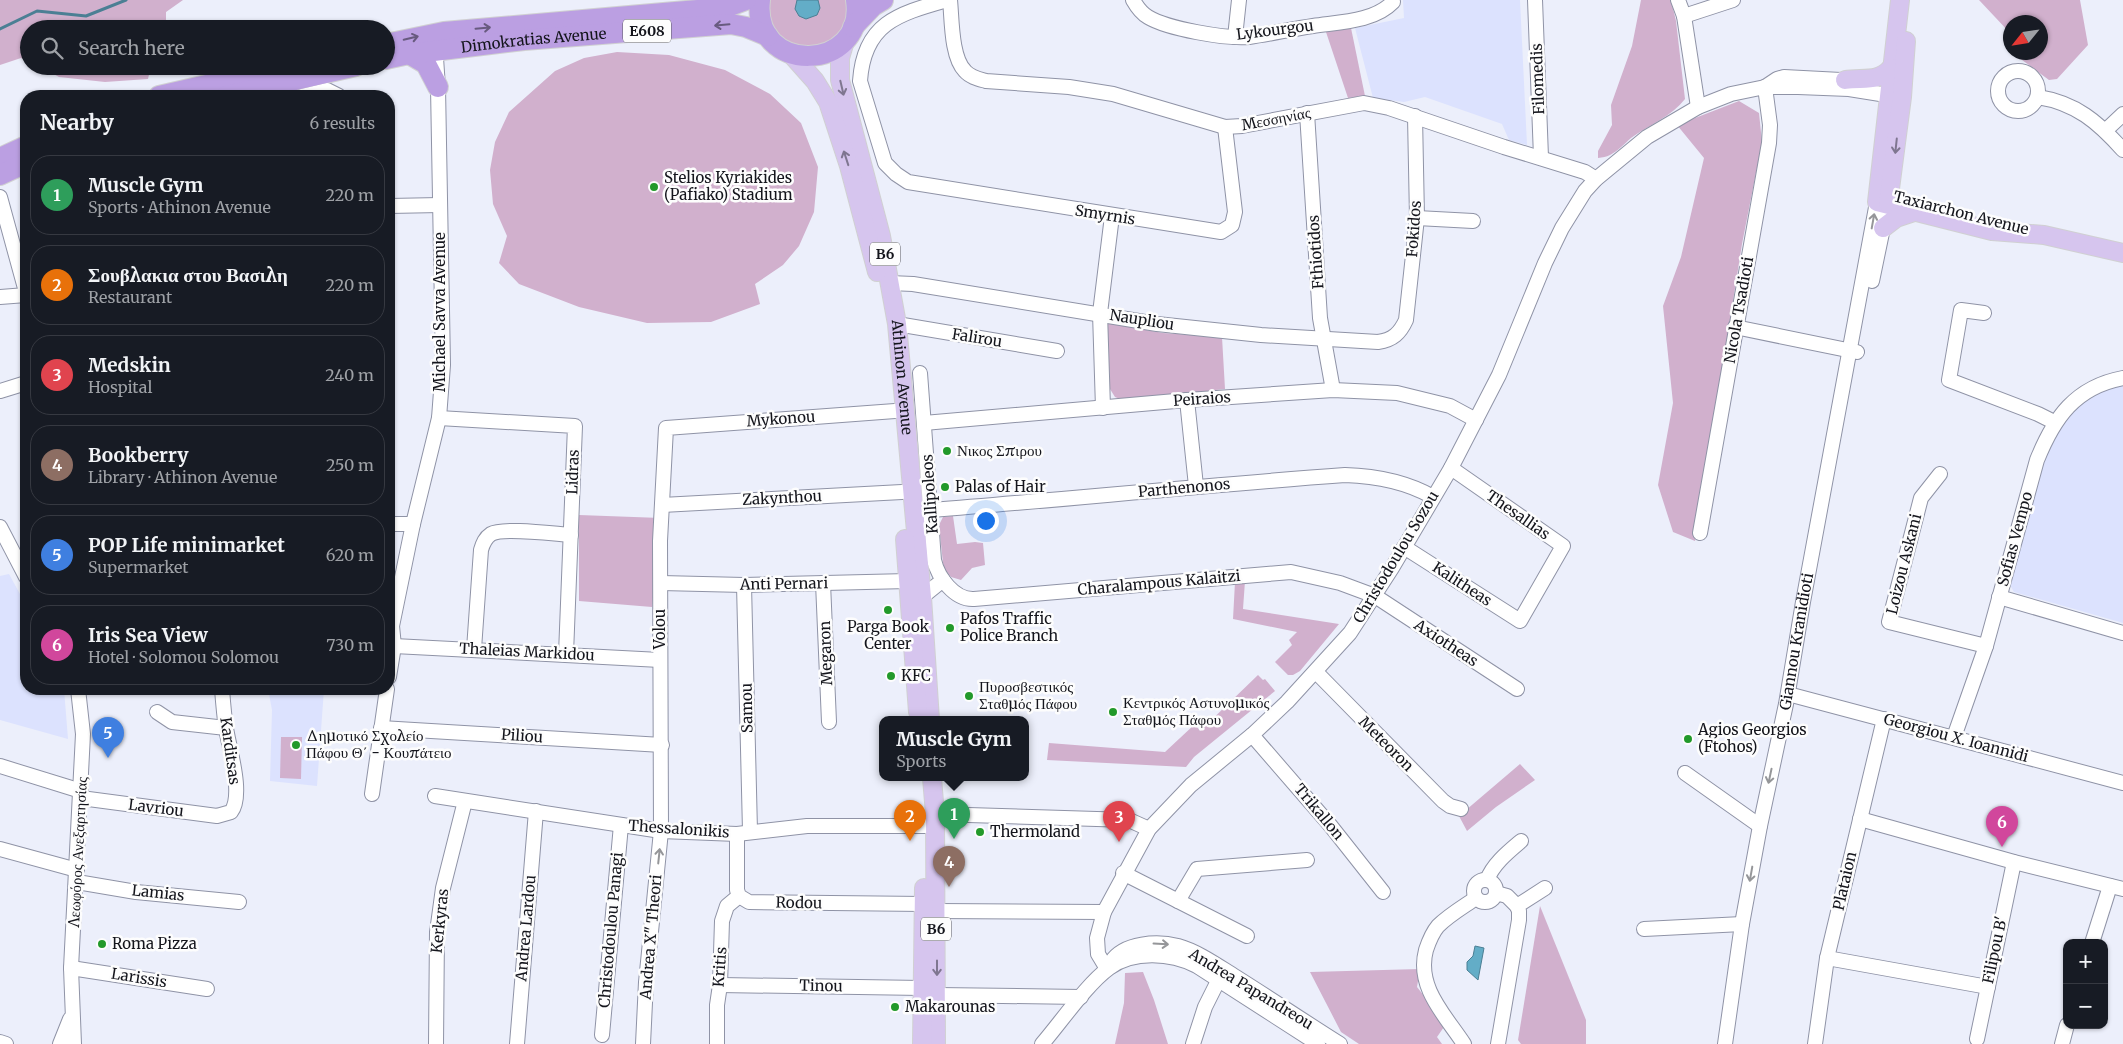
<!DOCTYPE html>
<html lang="en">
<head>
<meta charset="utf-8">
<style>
  body { margin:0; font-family:Merriweather,serif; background:#242831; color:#f1f3f6 }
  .controls { position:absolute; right:15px; bottom:15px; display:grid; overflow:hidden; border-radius:10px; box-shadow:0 1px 4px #0004 }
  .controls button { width:45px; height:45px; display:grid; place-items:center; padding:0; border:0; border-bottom:1px solid #363941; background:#171b24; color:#f1f3f6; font:25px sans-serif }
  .compass { position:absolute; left:2003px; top:15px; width:45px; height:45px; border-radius:50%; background:#171b24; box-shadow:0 1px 4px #0004; rotate:240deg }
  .you { position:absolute; left:985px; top:520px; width:18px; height:18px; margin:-12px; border:4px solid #fff; border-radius:50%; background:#1a73e8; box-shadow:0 0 0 8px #1a73e833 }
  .badge { display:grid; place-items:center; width:32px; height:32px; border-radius:50%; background:#2563eb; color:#fff; font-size:16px; font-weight:700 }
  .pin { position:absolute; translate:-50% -41px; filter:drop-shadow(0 1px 2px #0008) }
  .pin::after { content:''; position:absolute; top:26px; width:18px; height:15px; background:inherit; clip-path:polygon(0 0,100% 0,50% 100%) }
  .popup { position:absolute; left:879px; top:716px; width:150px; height:65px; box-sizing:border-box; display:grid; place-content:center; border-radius:10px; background:#171b24; filter:drop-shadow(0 1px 4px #0005); font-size:16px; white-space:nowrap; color:#9ea1a6 }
  .popup b { font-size:19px; color:#f1f3f6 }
  .popup::after { content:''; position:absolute; left:50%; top:100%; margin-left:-10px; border:10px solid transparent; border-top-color:#171b24 }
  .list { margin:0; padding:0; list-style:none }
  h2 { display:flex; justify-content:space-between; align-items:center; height:65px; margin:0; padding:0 20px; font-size:21px }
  h2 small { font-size:16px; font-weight:400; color:#9ea1a6 }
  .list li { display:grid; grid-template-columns:32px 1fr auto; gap:15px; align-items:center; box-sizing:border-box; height:80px; margin:0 10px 10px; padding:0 10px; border:1px solid #363941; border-radius:20px }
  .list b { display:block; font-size:19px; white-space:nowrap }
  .list p { margin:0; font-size:16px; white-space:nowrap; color:#9ea1a6 }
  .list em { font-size:16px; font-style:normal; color:#9ea1a6 }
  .icon { flex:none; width:28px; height:28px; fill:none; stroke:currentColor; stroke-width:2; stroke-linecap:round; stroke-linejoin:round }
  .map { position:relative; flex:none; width:2123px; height:1044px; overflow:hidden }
  .search { position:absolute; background:#171b24; box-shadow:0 1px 4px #0004; left:20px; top:20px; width:375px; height:55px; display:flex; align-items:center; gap:12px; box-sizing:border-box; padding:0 18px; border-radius:28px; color:#9ea1a6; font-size:19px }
  .panel { position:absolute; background:#171b24; box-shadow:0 1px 4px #0004; left:20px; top:90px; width:375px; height:605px; border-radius:20px }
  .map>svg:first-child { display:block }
</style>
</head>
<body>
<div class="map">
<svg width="2123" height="1044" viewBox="0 0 2123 1044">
  <rect width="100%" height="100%" fill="#eceffb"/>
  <g fill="#dce2fe">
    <path d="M1403,0h117l7,145 -18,-5 -7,-16 -77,-27 -21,5 -31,-4 -18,-70 49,-10z"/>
    <path d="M2123,384v239l-109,-31 -4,-7 33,-121 14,-38 33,-30z"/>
    <path d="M9,574l17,31v84h38l4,50 -68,-19v-144z"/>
    <path d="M268,689h56l-7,97 -47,-5 2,-71z"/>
  </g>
  <g fill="#d1b0cd">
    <path d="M0,0h183l-17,12v17h-137v32l-8,-3 -21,7z"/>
    <path d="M767,0h80l1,16 -9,18 -15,12 -29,1 -23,-18z"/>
    <path d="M1641,0h30l5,21 9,78c-13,17 -36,26 -54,39 -7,6 -13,13 -21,17 -4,2 -7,2 -12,3v-7l14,-26 -1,-20 21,-59z"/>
    <path d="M1979,0h101l8,45 -31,34 -8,1 -31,-23v-4l22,-1v-30h-30v11z"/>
    <path d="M1351,28l14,68 -17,2 -22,-66z"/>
    <path d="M617,52l52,3 56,15 45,24 31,29 17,44 -4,45 -15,34 -16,19 -28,19 5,20 -49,18 -64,1 -68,-16 -60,-23 -20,-21 8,-27 -14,-32 -3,-34 5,-28 14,-30 46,-41 29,-13z"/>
    <path d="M39,66h112l-3,13 -43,3 -46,-5z"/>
    <path d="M1739,101l20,12 3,29 -20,102 -47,297 -22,-9 -15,-47 15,-82 -10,-97 18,-49 23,-99 -27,-33z"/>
    <path d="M1107,323l56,10 59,4 3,52 -103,11 -7,-3 -5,-8z"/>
    <path d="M579,515l82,3 -9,89 -73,-6z"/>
    <path d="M953,516l4,28 18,-2 8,1 2,22 -13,3 -11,12 -10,-3 -6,-7 -2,-7 -4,-38 4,-8z"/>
    <path d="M1245,581l-2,28 96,15 -39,47 -7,4h-5l-13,-13 17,-17 -3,-5 8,-8 -64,-13 2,-37z"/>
    <path d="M1258,675l5,5 2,-1 10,12 -81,66 -8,10 -139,-7 2,-17 116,9 30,-28 5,7z"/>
    <path d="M281,737h21l-1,42 -21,-1z"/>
    <path d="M1520,764l15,16 -39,27 -29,24 -8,-15z"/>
    <path d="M1540,906l46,114v24h-65l-3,-4z"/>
    <path d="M1420,969l-3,18 29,37 -9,13 5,7h-83l-18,-12 -31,-60z"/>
    <path d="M1143,972l11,28 14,44h-53l9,-41 1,-30z"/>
  </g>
  <g fill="#63adc7" stroke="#4b7f94">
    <path d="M797,0h21l2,8 -3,7 -11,4 -7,-3 -4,-7z"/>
    <path d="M1475,946l9,2 -6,32 -11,-10v-8l6,-6z"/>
  </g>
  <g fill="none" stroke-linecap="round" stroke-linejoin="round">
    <path stroke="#4b7f94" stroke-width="3" d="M0,29l37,-18 49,5 40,-16"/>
    <g stroke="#8f93a6" stroke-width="16">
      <g id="minor">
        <path d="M947,0c-49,14 -83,23 -87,81l25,82 11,11 12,8 313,50 11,-7 3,-13 -10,-85"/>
        <path d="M950,0c2,19 1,57 15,71 5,6 14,8 21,10l83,6 44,7 112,33 17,-1 122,-23 25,5 115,39 81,25 11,7"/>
        <path d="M1133,0c4,7 8,13 15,17 20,12 78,22 101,20 22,-3 43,-8 64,-11 26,-4 61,-4 80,-24"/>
        <path d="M1535,0l6,157"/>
        <path d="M1678,0l6,16 14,91"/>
        <path d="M1684,16l49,-16"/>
        <path d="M1235,37l4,-37"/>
        <circle cx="2018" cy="91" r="20"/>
        <path d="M1765,87l12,-8 7,-2 57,3"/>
        <path d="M302,96l25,-6 12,6"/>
        <path d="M2038,97c38,6 60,25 85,53"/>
        <path d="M1307,113l13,205 13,72"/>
        <path d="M2105,131l18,-17"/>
        <path d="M0,197l26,95"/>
        <path d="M389,206l51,-1"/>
        <path d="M1417,218l56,3"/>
        <path d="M1872,281l16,-77"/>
        <path d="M890,283l23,1 244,40 104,11 117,7c15,-2 22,-9 28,-22l11,-102 -2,-102"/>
        <path d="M0,297l26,-2"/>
        <path d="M1984,313l-23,-3 -12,70 89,34 16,8"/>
        <path d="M897,324l160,27"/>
        <path d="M1735,327l122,25"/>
        <path d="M920,373l14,187c4,17 20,40 40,39l317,-27 49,11 35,13 142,93"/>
        <path d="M0,391l26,-8"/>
        <path d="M1187,400l9,86"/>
        <path d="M1103,408l-3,-95 12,-97"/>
        <path d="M439,418l136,8 -9,228"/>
        <path d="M924,423l263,-23 146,-10 64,3 53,13 26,14"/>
        <path d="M1940,474l-19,24 -32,124 97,24"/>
        <path d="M662,505l240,-13"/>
        <path d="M932,510c138,-11 275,-25 413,-35 31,1 60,6 88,22"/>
        <path d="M389,524h24"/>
        <path d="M0,527l26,50"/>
        <path d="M1700,533l69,-390 1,-18 -5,-38"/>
        <path d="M1404,547l116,74 43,-75 -112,-78"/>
        <path d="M661,583l83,2 164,-4"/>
        <path d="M823,583l6,139"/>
        <path d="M744,585l6,246"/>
        <path d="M922,597l21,-17"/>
        <path d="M1999,597l124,36"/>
        <path d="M394,646l266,14"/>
        <path d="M474,649l7,-99c2,-7 4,-12 10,-16 12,-7 64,0 80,1"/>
        <path d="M1316,672l127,129 7,5 11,3"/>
        <path d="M389,677l5,-31 -2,-20 21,-102 26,-106 4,-53 -5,-278 -3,-44"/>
        <path d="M1788,694l335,89"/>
        <path d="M157,712l15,10 54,6"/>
        <path d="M381,728l281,17"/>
        <path d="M1252,735l78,90 53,67"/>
        <path d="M1954,737l32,-91 51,-186c17,-42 38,-73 86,-82"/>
        <path d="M0,766l81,25"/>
        <path d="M1685,773l75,53"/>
        <path d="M372,794l15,-105"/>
        <path d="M435,796l226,35 76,3 70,-8h118"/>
        <path d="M81,798l136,18 14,-4c13,-17 -2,-64 -5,-84 -2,-13 -3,-26 -4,-39"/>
        <path d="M935,814l194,6 20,9"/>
        <path d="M1860,819l154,43 109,27"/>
        <path d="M737,834v56l2,6 10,6 175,2"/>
        <path d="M0,849l77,21"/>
        <path d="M1123,873l124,63"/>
        <circle cx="1485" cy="891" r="11"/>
        <path d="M1487,880c6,-16 21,-28 34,-39"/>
        <path d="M77,882l59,10 103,10"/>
        <path d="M1496,893l11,3 10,10"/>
        <path d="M1178,901l19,-32 110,-9"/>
        <path d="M936,911l168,1"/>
        <path d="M1644,929l98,-5"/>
        <path d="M2092,943l18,-57"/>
        <path d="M1827,958l161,29"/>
        <path d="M1111,962c13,-20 47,-21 67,-16 21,6 40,20 58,31 35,22 69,45 104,67"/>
        <path d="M71,968l136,21"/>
        <path d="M1107,969l-9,-15 -1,-16 7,-26 45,-83 42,-44 61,-50 35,-33 63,-69 42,-65 59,-100 48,-93 46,-112 17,-35 23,-37 11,-12 51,-42 51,-30 33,-13 34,-7h33l51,2 50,8"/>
        <path d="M720,985l202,3"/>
        <path d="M937,995l144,2"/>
        <path d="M602,1035l19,-210"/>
        <path d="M1977,1039l37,-177"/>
        <path d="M0,1042l6,2"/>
        <path d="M60,1044l10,-25"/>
        <path d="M74,1044l-3,-76 12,-234 -5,-45"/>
        <path d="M436,1044l1,-112 6,-44 22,-87"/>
        <path d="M517,1044l19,-233"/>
        <path d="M643,1044l3,-62 15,-151 -1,-290 6,-113 229,-17"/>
        <path d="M717,1044v-39l3,-20 2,-64 5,-15 12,-10"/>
        <path d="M1042,1044c19,-22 45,-60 67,-76 25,-18 62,-15 88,-2l121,78"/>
        <path d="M1193,1044l12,-37 17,-34"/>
        <path d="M1464,1044c-19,-29 -48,-57 -38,-94 3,-9 6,-17 12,-24 11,-11 25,-19 38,-28"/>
        <path d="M1498,1044l21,-124v-9l-2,-5 28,-18"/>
        <path id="s1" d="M1725,1044l17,-120 18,-98 26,-122 17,-102 74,-400"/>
        <path d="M1815,1044l12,-86 57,-239"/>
        <path d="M2062,1044l5,-19"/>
      </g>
    </g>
    <g stroke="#d0d0d2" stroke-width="20">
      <g id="major">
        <path d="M1900,0l-23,202 115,29 52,4 79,18"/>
        <path id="s2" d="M845,41l-5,17v22l41,156 16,88 25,273 8,123"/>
        <path d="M791,54l24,27 13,21 21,64 28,106"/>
        <path d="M1845,80c17,-3 33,3 46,-12"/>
        <path d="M1888,204l14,-107 4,-56"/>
        <path d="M1883,228l13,-10 21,-7"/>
        <path d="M905,539l13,173"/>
        <path d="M932,778l3,36 1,230"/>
        <path d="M922,1044l2,-156"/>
      </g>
    </g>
    <g stroke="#d0d0d2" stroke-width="22">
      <g id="highway">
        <path d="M760,0c-9,76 107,73 96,0"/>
        <path d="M853,27l20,-21 10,-6"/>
        <path d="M386,44l58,-12 265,-23 21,-3 16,-6"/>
        <path d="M409,54l17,10 12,23"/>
        <path id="s3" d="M386,59l23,-5 115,-14 207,-16 15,3 22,9"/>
        <path d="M159,96l130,-30"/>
        <path d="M226,96l130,-30"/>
        <path d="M0,158l26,-12"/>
        <path d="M0,175l26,-12"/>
      </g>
    </g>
    <use href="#minor" stroke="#fff" stroke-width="14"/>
    <use href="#major" stroke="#d6c5ee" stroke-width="18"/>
    <use href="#highway" stroke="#bb9fe2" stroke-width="20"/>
  </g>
  <defs><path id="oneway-shaft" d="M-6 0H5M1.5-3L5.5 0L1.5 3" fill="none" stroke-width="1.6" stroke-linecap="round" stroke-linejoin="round" transform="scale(1.25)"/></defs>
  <g stroke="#685a7f">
    <use href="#oneway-shaft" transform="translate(722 25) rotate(175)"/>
    <use href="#oneway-shaft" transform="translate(483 28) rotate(-5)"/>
    <use href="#oneway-shaft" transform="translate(411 38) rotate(-13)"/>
  </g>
  <g stroke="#7f7690">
    <use href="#oneway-shaft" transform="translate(842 88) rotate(77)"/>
    <use href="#oneway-shaft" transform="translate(1896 146) rotate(96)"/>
    <use href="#oneway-shaft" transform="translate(846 158) rotate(-108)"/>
    <use href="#oneway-shaft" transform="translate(937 968) rotate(90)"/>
  </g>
  <g stroke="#959699">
    <use href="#oneway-shaft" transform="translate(1873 221) rotate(-80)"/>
    <use href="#oneway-shaft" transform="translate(1770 776) rotate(102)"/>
    <use href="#oneway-shaft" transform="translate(659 856) rotate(-84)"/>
    <use href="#oneway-shaft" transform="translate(1751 874) rotate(100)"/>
    <use href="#oneway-shaft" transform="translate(1161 944) rotate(3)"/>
  </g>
  <g fill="#22992a" stroke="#fdfdfd" stroke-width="2">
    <circle cx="654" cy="187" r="5"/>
    <circle cx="947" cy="451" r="5"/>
    <circle cx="945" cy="487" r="5"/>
    <circle cx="888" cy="610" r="5"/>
    <circle cx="950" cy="628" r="5"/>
    <circle cx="891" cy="676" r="5"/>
    <circle cx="969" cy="696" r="5"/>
    <circle cx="1113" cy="712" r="5"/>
    <circle cx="1688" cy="739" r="5"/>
    <circle cx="296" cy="745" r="5"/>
    <circle cx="980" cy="832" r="5"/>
    <circle cx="102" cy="944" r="5"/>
    <circle cx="895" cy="1007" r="5"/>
  </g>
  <g text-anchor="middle" stroke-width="5" stroke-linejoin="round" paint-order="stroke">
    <g fill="#fdfdfd" stroke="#5a5b60" stroke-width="1">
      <rect x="623" y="19.5" width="48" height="23" rx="4"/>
      <rect x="870" y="242.5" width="30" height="23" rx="4"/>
      <rect x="921" y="917.5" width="30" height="23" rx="4"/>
    </g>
    <g font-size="14" font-weight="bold" fill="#14151c">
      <text x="647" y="36">E608</text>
      <text x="885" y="259">B6</text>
      <text x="936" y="934">B6</text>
    </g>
    <g font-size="15" fill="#14151c" stroke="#fdfdfd">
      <text transform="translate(1275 30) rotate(-7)" y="5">Lykourgou</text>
      <text dy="5" stroke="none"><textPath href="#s3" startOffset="149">Dimokratias Avenue</textPath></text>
      <text transform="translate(1538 79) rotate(-92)" y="5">Filomedis</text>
      <text transform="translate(1276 119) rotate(-11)" y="5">Μεσσηνίας</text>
      <text transform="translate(1961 213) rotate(14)" y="5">Taxiarchon Avenue</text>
      <text transform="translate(1105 215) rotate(9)" y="5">Smyrnis</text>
      <text transform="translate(1414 229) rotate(-86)" y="5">Fokidos</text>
      <text transform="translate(1316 252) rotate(-94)" y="5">Fthiotidos</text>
      <text transform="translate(1739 310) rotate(-80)" y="5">Nicola Tsadioti</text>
      <text transform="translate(440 312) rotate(-90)" y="5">Michael Savva Avenue</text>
      <text transform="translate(1142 320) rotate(9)" y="5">Naupliou</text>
      <text transform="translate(977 338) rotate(9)" y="5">Falirou</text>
      <text dy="5" stroke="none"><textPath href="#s2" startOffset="344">Athinon Avenue</textPath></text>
      <text transform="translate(1202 399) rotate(-4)" y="5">Peiraios</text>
      <text transform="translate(781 419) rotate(-4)" y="5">Mykonou</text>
      <text transform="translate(573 472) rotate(-88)" y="5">Lidras</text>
      <text transform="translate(1184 488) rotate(-5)" y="5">Parthenonos</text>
      <text transform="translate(930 494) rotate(-94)" y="5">Kallipoleos</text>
      <text transform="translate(782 498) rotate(-3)" y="5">Zakynthou</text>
      <text transform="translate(1518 515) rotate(35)" y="5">Thesallias</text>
      <text transform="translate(2015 539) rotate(-75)" y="5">Sofias Vempo</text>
      <text transform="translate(1396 557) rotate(-59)" y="5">Christodoulou Sozou</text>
      <text transform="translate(1904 564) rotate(-76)" y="5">Loizou Askani</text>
      <text transform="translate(1159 583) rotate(-5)" y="5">Charalampous Kalaitzi</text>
      <text transform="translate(784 584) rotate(-1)" y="5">Anti Pernari</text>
      <text transform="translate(1462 584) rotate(33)" y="5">Kalitheas</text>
      <text transform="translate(660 629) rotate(-90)" y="5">Volou</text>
      <text dy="5" stroke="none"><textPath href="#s1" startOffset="409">Giannou Kranidioti</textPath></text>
      <text transform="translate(1446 643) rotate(33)" y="5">Axiotheas</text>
      <text transform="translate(527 652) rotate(3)" y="5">Thaleias Markidou</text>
      <text transform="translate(826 653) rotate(-92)" y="5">Megaron</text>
      <text transform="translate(747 708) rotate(-91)" y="5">Samou</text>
      <text transform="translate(522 736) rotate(4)" y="5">Piliou</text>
      <text transform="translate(1956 738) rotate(15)" y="5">Georgiou X. Ioannidi</text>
      <text transform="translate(1386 744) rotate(45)" y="5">Meteoron</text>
      <text transform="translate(230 751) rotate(82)" y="5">Karditsas</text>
      <text transform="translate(156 808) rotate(7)" y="5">Lavriou</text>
      <text transform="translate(1319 812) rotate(50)" y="5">Trikallon</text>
      <text transform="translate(679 829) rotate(4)" y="5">Thessalonikis</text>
      <text transform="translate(78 852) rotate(-87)" y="5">Λεωφόρος Ανεξαρτησίας</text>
      <text transform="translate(1845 881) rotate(-77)" y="5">Plataion</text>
      <text transform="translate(158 893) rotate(6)" y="5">Lamias</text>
      <text transform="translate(799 903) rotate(1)" y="5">Rodou</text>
      <text transform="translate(440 921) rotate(-84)" y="5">Kerkyras</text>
      <text transform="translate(526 928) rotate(-85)" y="5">Andrea Lardou</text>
      <text transform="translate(611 930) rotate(-85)" y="5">Christodoulou Panagi</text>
      <text transform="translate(651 937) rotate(-85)" y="5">Andrea X" Theori</text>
      <text transform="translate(1995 950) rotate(-78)" y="5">Filipou B'</text>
      <text transform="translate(720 967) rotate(-86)" y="5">Kritis</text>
      <text transform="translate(139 978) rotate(9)" y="5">Larissis</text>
      <text transform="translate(821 986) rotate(1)" y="5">Tinou</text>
      <text transform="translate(1251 989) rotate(31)" y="5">Andrea Papandreou</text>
    </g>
    <g font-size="15" fill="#14151c" stroke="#fdfdfd" text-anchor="start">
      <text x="664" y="183">Stelios Kyriakides<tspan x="664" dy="17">(Pafiako) Stadium</tspan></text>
      <text x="957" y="456">Νικος Σπιρου</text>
      <text x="955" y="492">Palas of Hair</text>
      <text x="960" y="624">Pafos Traffic<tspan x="960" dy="17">Police Branch</tspan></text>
      <text x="888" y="632" text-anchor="middle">Parga Book<tspan x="888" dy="17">Center</tspan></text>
      <text x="901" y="681">KFC</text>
      <text x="979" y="692">Πυροσβεστικός<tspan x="979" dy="17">Σταθμός Πάφου</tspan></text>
      <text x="1123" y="708">Κεντρικός Αστυνομικός<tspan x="1123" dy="17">Σταθμός Πάφου</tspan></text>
      <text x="1698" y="735">Agios Georgios<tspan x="1698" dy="17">(Ftohos)</tspan></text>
      <text x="306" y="741">Δημοτικό Σχολείο<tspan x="306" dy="17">Πάφου Θ΄ - Κουπάτειο</tspan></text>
      <text x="990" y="837">Thermoland</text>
      <text x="112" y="949">Roma Pizza</text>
      <text x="905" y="1012">Makarounas</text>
    </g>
  </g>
</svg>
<div class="controls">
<button>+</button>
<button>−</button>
</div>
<svg class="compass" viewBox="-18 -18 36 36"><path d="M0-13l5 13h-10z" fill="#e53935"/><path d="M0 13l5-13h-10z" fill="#9ea1a6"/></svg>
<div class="you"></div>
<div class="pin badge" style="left:954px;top:839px;background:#2e9e5b">1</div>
<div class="popup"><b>Muscle Gym</b>Sports</div>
<div class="pin badge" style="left:910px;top:841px;background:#e8710a">2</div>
<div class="pin badge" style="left:1119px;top:842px;background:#e0444e">3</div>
<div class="pin badge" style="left:949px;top:887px;background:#8d6e63">4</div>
<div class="pin badge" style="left:108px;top:758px;background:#3f7fe0">5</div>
<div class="pin badge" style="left:2002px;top:847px;background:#d1479c">6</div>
<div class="search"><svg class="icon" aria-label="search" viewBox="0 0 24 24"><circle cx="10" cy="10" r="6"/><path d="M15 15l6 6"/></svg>Search here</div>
<section class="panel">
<h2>Nearby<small>6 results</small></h2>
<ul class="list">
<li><span class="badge" style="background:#2e9e5b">1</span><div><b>Muscle Gym</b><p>Sports · Athinon Avenue</p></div><em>220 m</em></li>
<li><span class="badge" style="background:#e8710a">2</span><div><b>Σουβλακια στου Βασιλη</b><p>Restaurant</p></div><em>220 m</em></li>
<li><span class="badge" style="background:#e0444e">3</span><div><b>Medskin</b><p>Hospital</p></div><em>240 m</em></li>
<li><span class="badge" style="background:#8d6e63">4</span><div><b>Bookberry</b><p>Library · Athinon Avenue</p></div><em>250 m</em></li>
<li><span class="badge" style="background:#3f7fe0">5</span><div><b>POP Life minimarket</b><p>Supermarket</p></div><em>620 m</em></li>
<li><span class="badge" style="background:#d1479c">6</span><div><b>Iris Sea View</b><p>Hotel · Solomou Solomou</p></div><em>730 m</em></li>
</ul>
</section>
</div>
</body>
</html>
